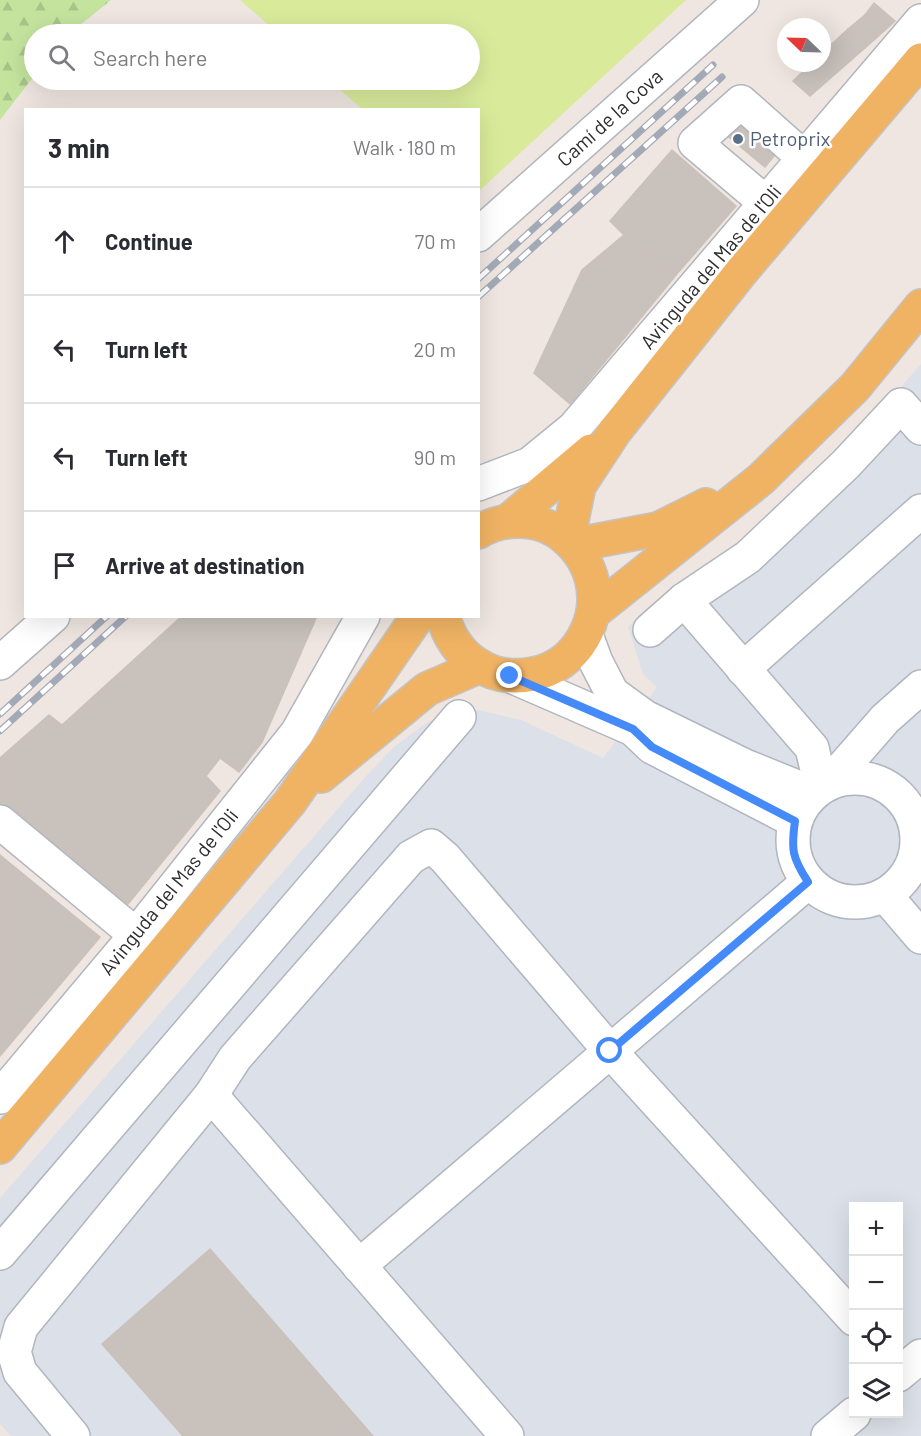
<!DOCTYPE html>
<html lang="en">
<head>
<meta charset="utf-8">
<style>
  body { margin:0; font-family:Barlow,sans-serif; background:#f2f2f3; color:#2b2b33 }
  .controls { position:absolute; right:18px; bottom:18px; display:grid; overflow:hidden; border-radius:0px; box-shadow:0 6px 24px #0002 }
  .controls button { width:54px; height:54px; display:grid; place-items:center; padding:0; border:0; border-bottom:2px solid #e1e1e2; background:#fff; color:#2b2b33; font:30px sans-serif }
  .compass { position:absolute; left:777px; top:18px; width:54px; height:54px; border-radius:50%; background:#fff; box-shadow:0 6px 24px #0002; rotate:293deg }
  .stop { position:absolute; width:18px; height:18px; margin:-14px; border:4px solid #448af8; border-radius:50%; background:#fff }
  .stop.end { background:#448af8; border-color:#fff; box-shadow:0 2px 6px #0008 }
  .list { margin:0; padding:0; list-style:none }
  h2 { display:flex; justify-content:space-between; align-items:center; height:78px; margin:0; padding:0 24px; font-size:26px }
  h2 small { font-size:20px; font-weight:400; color:#7c7c81 }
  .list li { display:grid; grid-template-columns:39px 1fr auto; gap:18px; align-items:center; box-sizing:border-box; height:108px; padding:0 24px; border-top:2px solid #e1e1e2 }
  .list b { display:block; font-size:22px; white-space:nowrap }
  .list em { font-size:20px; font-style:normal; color:#7c7c81 }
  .icon { flex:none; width:33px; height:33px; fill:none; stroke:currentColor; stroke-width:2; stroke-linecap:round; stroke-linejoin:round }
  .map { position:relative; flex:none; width:921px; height:1436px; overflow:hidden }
  .search { position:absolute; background:#fff; box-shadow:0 6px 24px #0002; left:24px; top:24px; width:456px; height:66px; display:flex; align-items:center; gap:15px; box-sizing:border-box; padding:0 21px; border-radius:33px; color:#7c7c81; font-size:22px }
  .panel { position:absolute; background:#fff; box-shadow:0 6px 24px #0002; left:24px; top:108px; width:456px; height:510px; border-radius:0px }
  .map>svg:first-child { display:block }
</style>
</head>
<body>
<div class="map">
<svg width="921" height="1436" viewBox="0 0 921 1436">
  <defs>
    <pattern id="forest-firs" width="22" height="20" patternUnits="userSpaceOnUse" patternTransform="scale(1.5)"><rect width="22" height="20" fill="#c4e49e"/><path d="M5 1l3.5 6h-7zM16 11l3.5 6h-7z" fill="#a9c488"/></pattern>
  </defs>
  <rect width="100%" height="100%" fill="#efe6e1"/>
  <path fill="#dce0e8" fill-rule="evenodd" d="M921,364v1072h-910l-11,-12v-226l368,-424 26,-27 28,-21 22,-13 21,-6 56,13 82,38 54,-71 -14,-13 -15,-47 20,-20 113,-79 90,-84zM854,1206h44v208h-44z"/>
  <path fill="url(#forest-firs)" d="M0,0h111l-42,34h-35v42l-34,44z"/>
  <path fill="#d9eb9b" d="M240,0h446l-207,191 -1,-81 -116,-1 -33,-29h141v-46h-191z"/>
  <g fill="#c8c1bc" stroke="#cac1ba" stroke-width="1.5">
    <path d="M874,3l21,18 -11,10 -19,-16z"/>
    <path d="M865,15l19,16 -19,17 -17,-19z"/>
    <path d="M848,29l17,19 -55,48 -17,-15 19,-18h10v-10z"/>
    <path d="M738,117l40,34 -13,16 -40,-33z"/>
    <path d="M672,150l64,56 -60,69 -52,-40 -14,-14z"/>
    <path d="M624,235l52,40 -106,129 -36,-31 48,-103z"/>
    <path d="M182,616h135l-55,126 -23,30 -19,-14 -14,18 14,15 -96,118 -124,-104v-47l49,-43 13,10z"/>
    <path d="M0,855l100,82 -100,119z"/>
    <path d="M210,1249l163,187h-190l-81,-92z"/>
  </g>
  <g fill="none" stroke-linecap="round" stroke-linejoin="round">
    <g stroke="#b1b6be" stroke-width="36">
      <g id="minor">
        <path d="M766,203l-71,-60 46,-41 63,56"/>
        <path d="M478,235l264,-235"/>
        <path d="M478,484l52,-20 44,-36 347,-407"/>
        <path d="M684,600l128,148 9,38"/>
        <path d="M650,630l34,-30 64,-43 98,-93 55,-59 20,23"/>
        <path d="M586,635l10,27 16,31 33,24 100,49 67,27"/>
        <path d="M0,663l53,-47"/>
        <path d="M743,669l178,-158"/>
        <path d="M511,676l122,53 19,18 143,74"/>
        <circle cx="855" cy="840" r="62"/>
        <path d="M830,782l55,-63 36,-32"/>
        <path d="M0,822l136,113"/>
        <path d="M885,895l36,42"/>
        <path d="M211,1095l296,341"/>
        <path d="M0,1097l136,-162 161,-202 66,-117"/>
        <path d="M0,1253l459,-536"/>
        <path d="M359,1266l449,-384"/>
        <path d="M898,1375l23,-19"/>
        <path d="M73,1436l-53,-64 -6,-20 7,-25 190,-232 24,-37 176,-201 20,-11 14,12 165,193 244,268"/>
        <path d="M828,1436l26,-22"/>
      </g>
    </g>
    <g stroke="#c4c4c4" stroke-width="36">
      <g id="major">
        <path d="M508,521l83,-70"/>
        <path d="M568,539l11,-53 36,-55 127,-160 179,-211"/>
        <path d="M574,545l84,-16 48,-24"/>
        <path d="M593,613l168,-134 94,-92 66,-81"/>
        <path d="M443,616c11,41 47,67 90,58 44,-8 70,-55 58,-97 -6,-20 -17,-34 -35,-46 -23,-14 -55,-13 -78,1"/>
        <path d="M321,776l106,-87 53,-23"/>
        <path d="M0,1147l290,-345 128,-186"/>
      </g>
    </g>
    <use href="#minor" stroke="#fff" stroke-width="33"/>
    <use href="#major" stroke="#f0b364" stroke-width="33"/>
    <g stroke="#a3aab7" stroke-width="7">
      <g id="rail">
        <path d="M478,279l235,-214"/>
        <path d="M478,297l244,-220"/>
        <path d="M0,714l107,-98"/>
        <path d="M0,731l126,-115"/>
      </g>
    </g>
    <use href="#rail" stroke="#fff" stroke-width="4.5" stroke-dasharray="14" stroke-linecap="butt"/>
  </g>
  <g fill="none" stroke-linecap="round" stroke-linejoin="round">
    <path stroke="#448af8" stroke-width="8" d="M510,676l123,53 19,18 143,74c-4,29 -3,36 13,61l-198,169"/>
  </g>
  <circle fill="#5c6f8a" stroke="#fff" stroke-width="2" cx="738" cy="139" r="6"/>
  <g text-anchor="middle" stroke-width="5" stroke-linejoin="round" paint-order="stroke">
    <g font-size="20" fill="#2e2e2e" stroke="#fff">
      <text transform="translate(610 118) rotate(-42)" y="7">Camí de la Cova</text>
      <text transform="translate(711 267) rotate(-50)" y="7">Avinguda del Mas de l'Oli</text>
      <text transform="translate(169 892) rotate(-51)" y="7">Avinguda del Mas de l'Oli</text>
    </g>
    <g font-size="20" fill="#4e5e75" stroke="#fff" text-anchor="start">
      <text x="750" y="146">Petroprix</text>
    </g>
  </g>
</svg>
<div class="controls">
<button>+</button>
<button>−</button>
<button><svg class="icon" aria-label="locate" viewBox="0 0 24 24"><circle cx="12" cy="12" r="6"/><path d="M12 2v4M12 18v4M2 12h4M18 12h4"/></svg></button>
<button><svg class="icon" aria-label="layers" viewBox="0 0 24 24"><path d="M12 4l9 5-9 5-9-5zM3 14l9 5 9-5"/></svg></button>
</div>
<svg class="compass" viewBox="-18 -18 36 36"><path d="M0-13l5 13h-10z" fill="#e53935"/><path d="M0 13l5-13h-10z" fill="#7c7c81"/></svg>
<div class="stop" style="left:610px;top:1051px"></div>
<div class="stop end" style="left:510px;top:676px"></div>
<div class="search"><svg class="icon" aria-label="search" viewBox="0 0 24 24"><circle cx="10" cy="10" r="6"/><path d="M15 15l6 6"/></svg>Search here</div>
<section class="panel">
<h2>3 min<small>Walk · 180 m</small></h2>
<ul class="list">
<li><svg class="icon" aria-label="ahead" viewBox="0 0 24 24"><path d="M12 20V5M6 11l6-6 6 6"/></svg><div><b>Continue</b></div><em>70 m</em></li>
<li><svg class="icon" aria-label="left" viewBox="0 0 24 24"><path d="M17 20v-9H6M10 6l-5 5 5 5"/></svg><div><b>Turn left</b></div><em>20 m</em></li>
<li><svg class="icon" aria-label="left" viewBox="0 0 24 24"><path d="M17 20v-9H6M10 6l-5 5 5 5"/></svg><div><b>Turn left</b></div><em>90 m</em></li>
<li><svg class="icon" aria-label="arrive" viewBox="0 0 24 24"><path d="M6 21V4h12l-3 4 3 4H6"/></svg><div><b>Arrive at destination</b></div></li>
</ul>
</section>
</div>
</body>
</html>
